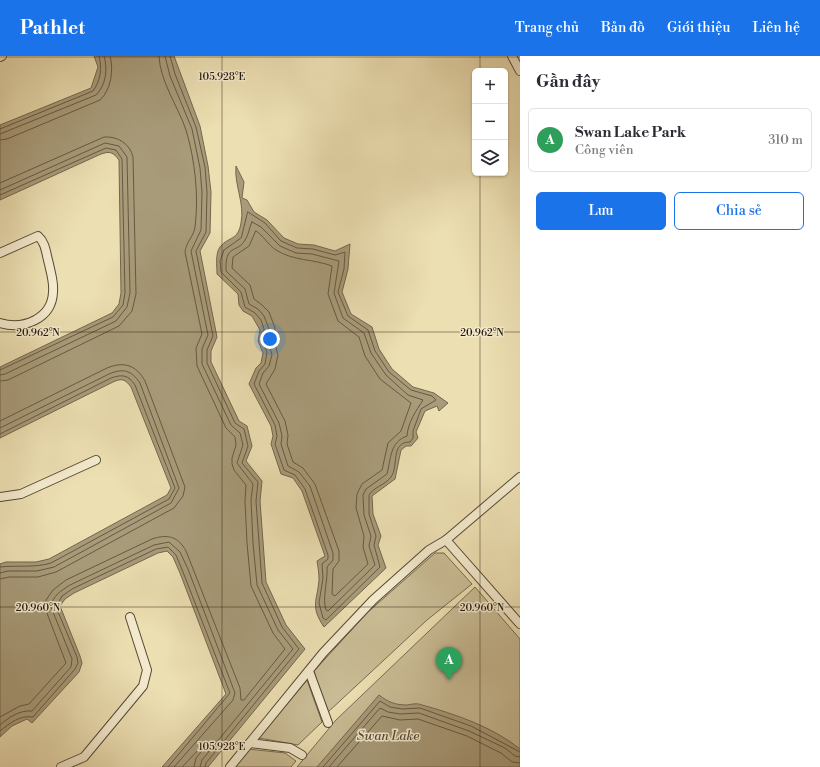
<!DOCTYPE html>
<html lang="vi">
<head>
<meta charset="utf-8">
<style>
  body { margin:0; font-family:"Libre Bodoni",serif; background:#f7f7f7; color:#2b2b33 }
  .controls { position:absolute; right:12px; top:12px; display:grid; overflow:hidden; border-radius:6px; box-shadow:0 1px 3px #0004 }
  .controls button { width:36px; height:36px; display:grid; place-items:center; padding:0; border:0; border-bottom:1px solid #e1e1e2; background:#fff; color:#2b2b33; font:20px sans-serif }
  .you { position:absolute; left:270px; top:283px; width:14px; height:14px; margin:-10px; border:3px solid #fff; border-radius:50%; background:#1a73e8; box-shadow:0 0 0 6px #1a73e833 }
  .badge { display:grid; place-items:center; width:26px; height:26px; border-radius:50%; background:#1a73e8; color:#fff; font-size:13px; font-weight:700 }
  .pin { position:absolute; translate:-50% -33px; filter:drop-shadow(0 1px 2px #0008) }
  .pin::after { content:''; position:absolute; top:21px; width:14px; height:12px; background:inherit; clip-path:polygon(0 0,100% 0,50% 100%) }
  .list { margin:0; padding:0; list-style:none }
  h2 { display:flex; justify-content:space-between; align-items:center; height:52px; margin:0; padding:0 16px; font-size:17px }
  h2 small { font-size:13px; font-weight:400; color:#7c7c81 }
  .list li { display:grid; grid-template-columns:26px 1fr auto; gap:12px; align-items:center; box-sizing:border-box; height:64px; margin:0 8px 8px; padding:0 8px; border:1px solid #e1e1e2; border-radius:6px }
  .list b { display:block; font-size:15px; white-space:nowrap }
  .list p { margin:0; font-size:13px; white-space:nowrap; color:#7c7c81 }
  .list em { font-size:13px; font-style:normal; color:#7c7c81 }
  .actions { display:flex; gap:8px; padding:12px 16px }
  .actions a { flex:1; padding:9px 0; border:1px solid #1a73e8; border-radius:6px; text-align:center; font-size:14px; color:#1a73e8 }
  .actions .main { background:#1a73e8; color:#fff }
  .icon { flex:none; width:22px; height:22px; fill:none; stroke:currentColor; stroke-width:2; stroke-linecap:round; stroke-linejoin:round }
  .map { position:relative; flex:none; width:520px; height:711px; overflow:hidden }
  header { display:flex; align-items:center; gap:24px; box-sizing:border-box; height:56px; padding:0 20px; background:#1a73e8; color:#fff }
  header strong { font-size:19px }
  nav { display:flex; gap:22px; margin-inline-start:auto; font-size:14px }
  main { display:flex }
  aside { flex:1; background:#fff }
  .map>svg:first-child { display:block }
</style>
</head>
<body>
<header>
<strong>Pathlet</strong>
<nav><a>Trang chủ</a><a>Bản đồ</a><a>Giới thiệu</a><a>Liên hệ</a></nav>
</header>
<main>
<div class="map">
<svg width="520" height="711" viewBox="0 0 520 711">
  <rect width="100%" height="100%" fill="#ecdfb2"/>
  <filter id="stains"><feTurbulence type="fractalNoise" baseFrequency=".005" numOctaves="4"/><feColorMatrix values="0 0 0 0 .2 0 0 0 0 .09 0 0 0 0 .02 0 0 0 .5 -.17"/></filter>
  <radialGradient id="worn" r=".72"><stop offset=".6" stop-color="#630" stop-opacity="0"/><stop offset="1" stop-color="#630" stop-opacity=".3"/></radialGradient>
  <g fill="#cabd96" stroke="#766a50">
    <path d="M435,497h9l28,31 -45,36 -100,93 -13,-42 54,-59z"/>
    <path d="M475,531l45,52v128h-223l39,-47z"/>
    <path d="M307,624l15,42 -24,23 -39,-7z"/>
    <path d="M248,693l37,4 11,8 -5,6h-57z"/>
  </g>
  <g fill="#a89b79" stroke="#73664d">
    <path d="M94,0h80l26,70 8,40 3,26 -1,41 -10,18 17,86 -6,14v11l28,59 8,5 5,20 -6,15 16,20 -2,20 6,81 20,43 19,24 -97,118h-46l64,-73 -46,-121 -7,-16 -6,-6 -9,2 -84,40 -9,6 -5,7 20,50 2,7 -3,9 -47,51 -5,-4 -15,7 -12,11v-173l6,-2h30l13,-3 118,-64 4,-7 -40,-101c-6,-8 -9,-9 -18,-5l-113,56v-71l112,-54 7,-9 2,-11 -2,-133c-6,-8 -9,-9 -18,-6l-101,46v-75l91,-37 7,-21z"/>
    <path d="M236,110l8,16 -2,16 5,2 7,12 13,8 17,18 14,6 16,1 21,6 15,-7 -2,25 -6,23 9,22 21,13 7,22 13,20 21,18 21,6 14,10 -9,8 -2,-5 -12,5 -9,21 2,6 -7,8h-5l-5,4 -6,29 -23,17 1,18 8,22 -3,9 8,23 -62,59c-14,-21 -7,-25 -5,-47 0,-7 -1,-13 -2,-19l8,-5 -23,-65 -9,-13 -12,-4 -10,-30 2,-8 -2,-10 -22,-42 7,-16 5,-5 2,-10 -5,-12 2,-11 -8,-14 -9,-5 -4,-6 -1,-11 -21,-20c0,-8 -2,-20 3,-27 9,-11 18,-6 21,-24 4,-20 -7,-38 -5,-57z"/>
    <path d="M379,639c9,7 16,10 28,10 5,-1 11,-2 15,0 33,9 71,22 98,44v18h-203z"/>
  </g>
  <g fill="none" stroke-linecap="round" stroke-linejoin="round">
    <g stroke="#665942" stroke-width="1">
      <path d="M165,0l5,20 22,53 8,39 2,24 -1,38 -10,21 17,84 -6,14v15l29,61 9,8 3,12 -6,18 16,21 -2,16 2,43 4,42 21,45 15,19 -91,111 -2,7"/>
      <path d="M170,0l5,18 21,53 9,40 2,25 -1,40 -10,19 17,85 -6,14v13l28,60 9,6 4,17 -6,17 16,19 -2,19 6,82 20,44 17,22 -93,114 -1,4"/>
      <path d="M0,73l93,-38c8,-11 9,-23 6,-35"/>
      <path d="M0,78l96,-39c10,-10 12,-26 8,-39"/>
      <path d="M0,84l7,-1 93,-39c11,-10 14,-30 10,-44"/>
      <path d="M0,127l104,-46c14,-1 26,7 29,20l3,137 -4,17 -13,15 -111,54 -8,1"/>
      <path d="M0,134l105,-47 14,3 8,11 3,136 -3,14 -11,14 -111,53 -5,1"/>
      <path d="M0,139l106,-47 10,2 6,9 3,134 -2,12 -10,12 -113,53"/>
      <path d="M248,156l17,11 16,18 16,7 16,1 22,6 10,-3 -1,17 -6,23 10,24 20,14 7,21 14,21 22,18 21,6 4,4 -15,9 -8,22v7l-3,4c-20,0 -11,24 -19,35 -6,8 -17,10 -22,18v19l7,22 -2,9 6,22 -54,53 -3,-2 -4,-15 4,-25 -1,-14 6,-5v-4l-23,-66 -10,-14 -11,-5 -9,-26 2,-8 -2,-11 -21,-41 5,-13 6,-7 2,-12 -5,-11 2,-12 -3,-9 -6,-7 -10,-6 -4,-15 -20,-20 -1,-11 4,-11 17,-12z"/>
      <path d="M252,166l9,5 19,19 16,7 16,1 27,7 -5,32 9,25 21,15 7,20 15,22 22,20 15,5c-7,11 -15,22 -16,36 -17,6 -16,22 -20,38l-21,15 -3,6 1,20 7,21 -2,10 6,19 -47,46 -2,-1c-4,-12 2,-29 1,-43l6,-7v-7l-23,-67 -11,-14 -11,-6 -7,-22 1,-8 -3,-13 -20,-39 4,-11 6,-7 3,-11 -4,-15 1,-11 -5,-13 -6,-7 -9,-5 -4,-15 -19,-18c-1,-28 11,-17 19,-31 4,-5 4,-13 7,-18z"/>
      <path d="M256,175c7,4 12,14 20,19 17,11 38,9 56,16l-4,28 10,27 21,16 6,19 15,23 31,24 -10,28 -13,12 -6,27 -20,14 -5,10 -1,14 8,28 -1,11 5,17 -33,32 -3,-2 1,-25 6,-8v-10l-24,-67 -12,-16 -10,-6 -6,-18 1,-9 -3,-14 -19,-37 9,-15 3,-14 -4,-15 1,-12 -6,-16 -7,-7 -8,-6 -4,-14 -18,-17 1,-11 16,-11z"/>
      <path d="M0,365l107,-53c17,-7 29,-3 38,13l40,106 -2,9 -9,12 -118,64 -18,5h-29l-9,2"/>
      <path d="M0,372l109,-54c14,-6 22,-4 31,9l39,105 -8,15 -117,64 -17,4h-29l-8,2"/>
      <path d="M0,378l111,-56c12,-4 17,-3 24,7l40,103 -6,11 -118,64c-16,5 -34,2 -51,4"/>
      <path d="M0,661l20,-11 9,-2 37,-41 -21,-55 1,-8 7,-10 13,-10 86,-41c15,-5 26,-3 34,12l54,137 1,12h3l41,-51 -12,-16 -22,-47 -4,-43 -2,-42 1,-16 -12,-15 -2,-6v-6l4,-13 -1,-8 -9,-9 -29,-62 -1,-18 6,-14 -17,-82c1,-10 9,-16 10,-25 4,-31 0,-67 -9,-97 -8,-24 -26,-48 -27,-74"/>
      <path d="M0,669c9,-8 20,-15 32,-14l39,-44 1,-8 -21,-52c1,-11 11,-17 19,-22l84,-40 15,-3 11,10 8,17 47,124 -2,7 -59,67"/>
      <path d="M0,675c10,-8 20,-16 33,-14l42,-48 3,-6 -1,-6 -21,-50 6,-11 10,-7 84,-40 12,-2 8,8 7,17 47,121 -62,74"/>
      <path d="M182,711l23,-24 1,3 -10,12 -2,9"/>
      <path d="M323,711l57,-66 10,6 12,2 18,-1 51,18 49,26"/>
      <path d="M329,711l51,-59 8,4 12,2 19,-1 50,18 36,17 10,8 5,1"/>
      <path d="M337,711l45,-51 18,4 18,-1 49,17 34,17 11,9 8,1"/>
    </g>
    <g stroke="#554935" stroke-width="10">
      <g id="minor">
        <path d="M512,0l8,15"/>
        <path d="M0,1l2,-1"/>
        <path d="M0,197l38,-17c8,7 8,18 11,28 2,10 5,18 4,28 -1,27 -30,38 -53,31"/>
        <path d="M0,441l21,-3 75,-34"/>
        <path d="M446,484l74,84"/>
        <path d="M309,615l19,52"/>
        <path d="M250,687l40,5 12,7"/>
        <path d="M61,711l23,-10 59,-71 4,-16 -17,-53"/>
        <path d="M230,711l93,-114 50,-53 56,-50 17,-10 74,-63"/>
      </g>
    </g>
    <use href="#minor" stroke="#f3eacd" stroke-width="8"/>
  </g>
  <path fill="none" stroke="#23170b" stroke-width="1" stroke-opacity="0.45" d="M222,0v711M480,0v15M0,1h520M480,117v594M0,276h520M0,551h520"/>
  <g text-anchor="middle" stroke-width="3" stroke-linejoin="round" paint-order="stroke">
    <g font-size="13" font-style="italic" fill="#584c37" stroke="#f3eacd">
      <text x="388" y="684">Swan Lake</text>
    </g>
  </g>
  <g font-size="10" text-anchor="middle" fill="#23170b" stroke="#f3eacd" stroke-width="3" stroke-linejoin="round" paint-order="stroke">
    <text x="222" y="24">105.928°E</text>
    <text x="38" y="280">20.962°N</text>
    <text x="482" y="280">20.962°N</text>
    <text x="38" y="555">20.960°N</text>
    <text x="482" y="555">20.960°N</text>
    <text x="222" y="694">105.928°E</text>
  </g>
  <rect width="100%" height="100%" filter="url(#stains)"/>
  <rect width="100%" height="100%" fill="url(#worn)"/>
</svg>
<div class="controls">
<button>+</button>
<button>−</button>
<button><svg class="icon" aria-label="layers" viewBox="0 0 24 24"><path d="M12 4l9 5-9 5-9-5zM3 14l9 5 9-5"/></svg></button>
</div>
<div class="you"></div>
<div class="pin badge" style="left:449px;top:624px;background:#2e9e5b">A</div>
</div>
<aside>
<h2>Gần đây<small></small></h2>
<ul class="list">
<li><span class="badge" style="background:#2e9e5b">A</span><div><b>Swan Lake Park</b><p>Công viên</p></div><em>310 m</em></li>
</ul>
<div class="actions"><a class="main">Lưu</a><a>Chia sẻ</a></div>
</aside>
</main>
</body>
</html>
